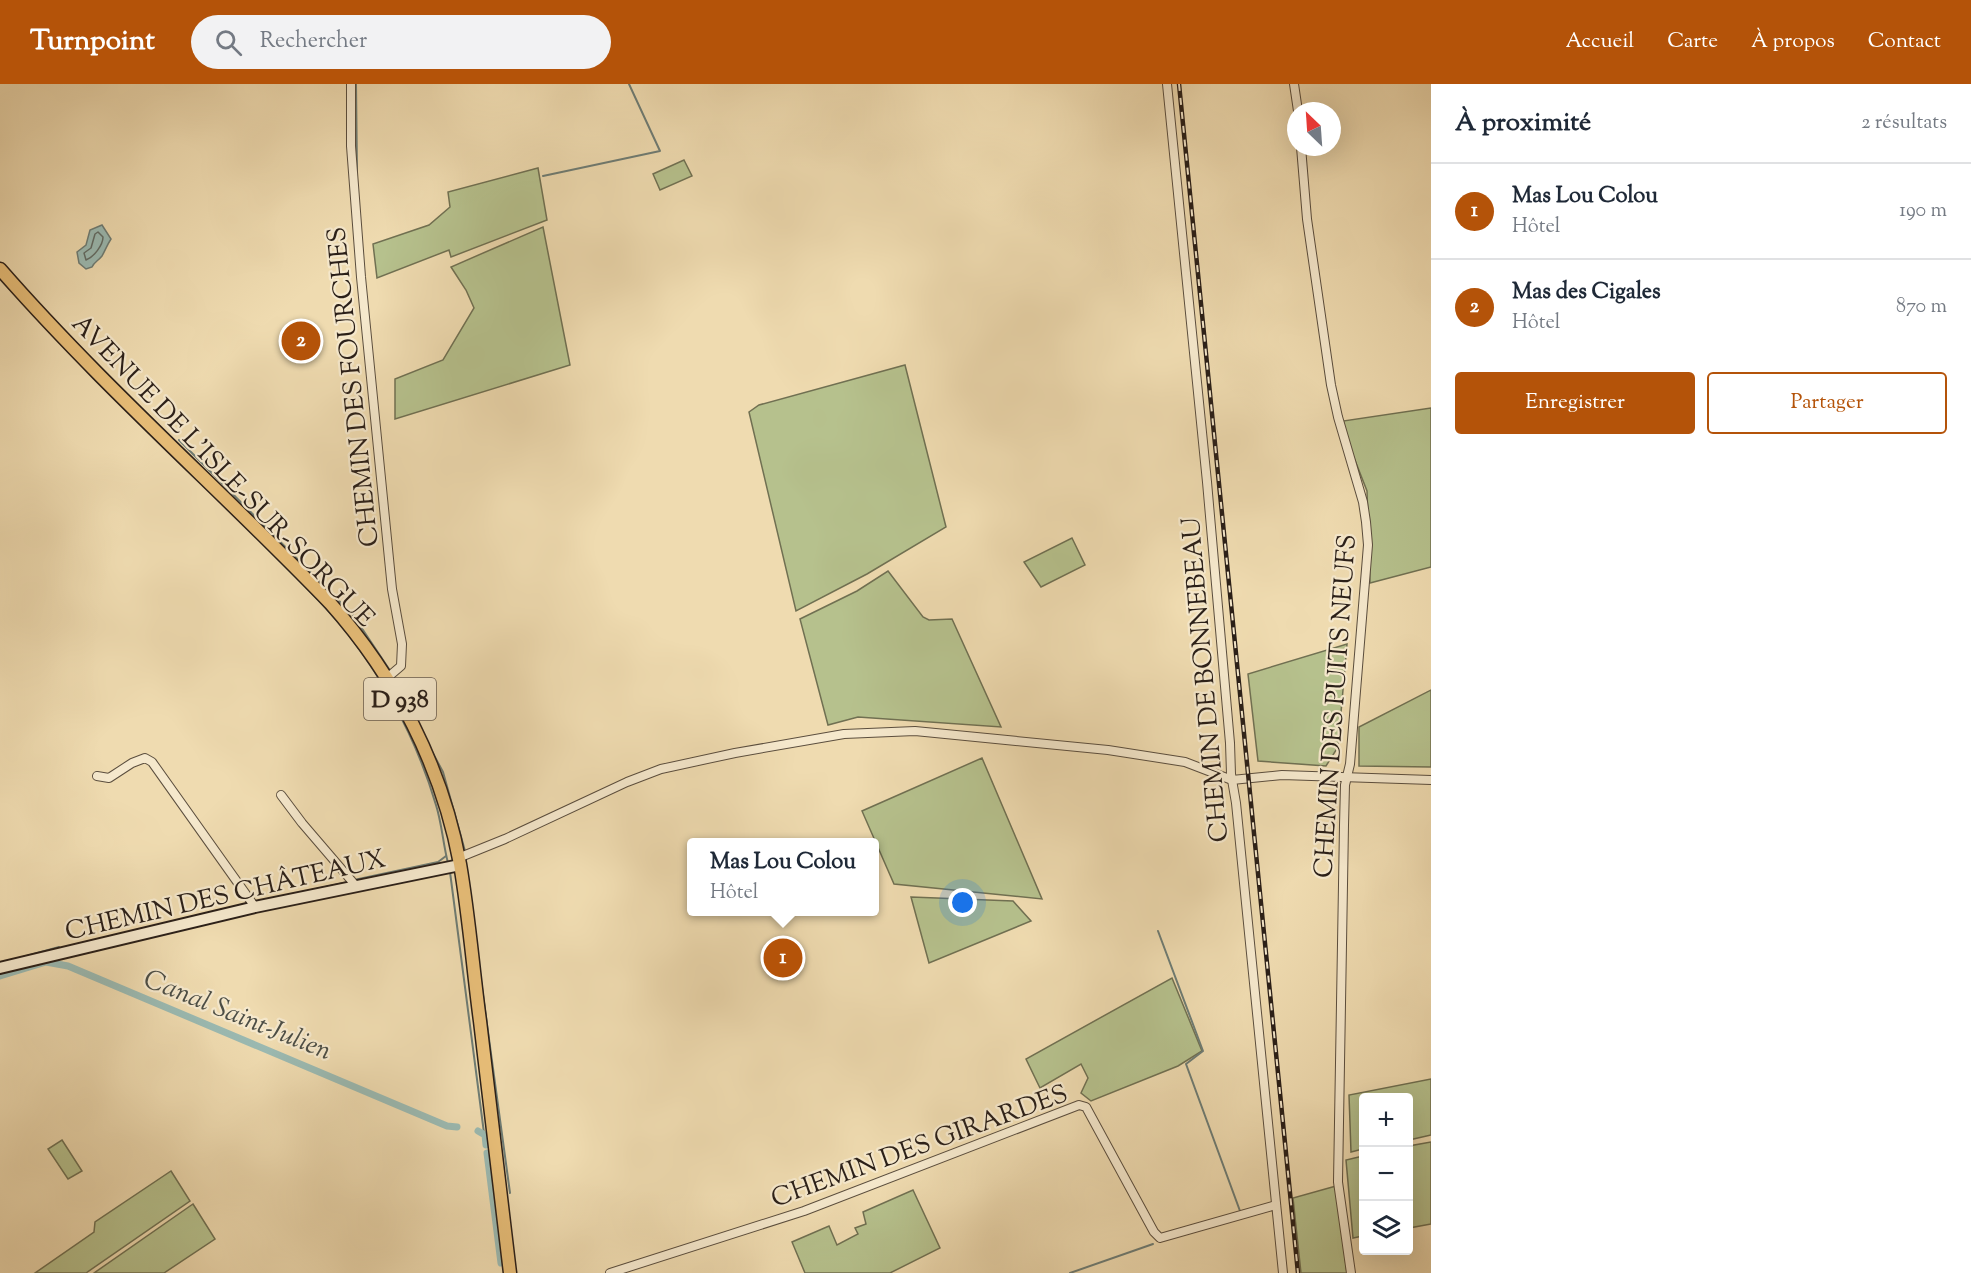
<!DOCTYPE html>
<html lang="fr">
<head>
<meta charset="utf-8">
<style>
  body { margin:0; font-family:"Sorts Mill Goudy",serif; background:#f2f2f3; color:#1f2937 }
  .controls { position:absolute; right:18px; bottom:18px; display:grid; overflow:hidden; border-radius:6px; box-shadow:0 6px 24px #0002 }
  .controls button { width:54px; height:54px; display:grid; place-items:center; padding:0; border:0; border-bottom:2px solid #e0e1e3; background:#fff; color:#1f2937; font:30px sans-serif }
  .compass { position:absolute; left:1287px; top:18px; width:54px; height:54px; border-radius:50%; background:#fff; box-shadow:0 6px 24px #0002; rotate:335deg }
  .you { position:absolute; left:963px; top:819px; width:21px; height:21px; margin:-15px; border:4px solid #fff; border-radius:50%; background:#1a73e8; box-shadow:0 0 0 9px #1a73e833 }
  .badge { display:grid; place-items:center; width:39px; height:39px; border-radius:50%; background:#b45309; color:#fff; font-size:20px; font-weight:700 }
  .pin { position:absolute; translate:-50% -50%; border:3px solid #fff; box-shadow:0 2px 6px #0006 }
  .popup { position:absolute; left:687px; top:754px; width:192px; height:78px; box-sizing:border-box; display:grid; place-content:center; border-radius:6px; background:#fff; filter:drop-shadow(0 2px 4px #0005); font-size:20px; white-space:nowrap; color:#747a83 }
  .popup b { font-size:22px; color:#1f2937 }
  .popup::after { content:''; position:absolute; left:50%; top:100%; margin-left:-12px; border:12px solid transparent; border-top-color:#fff }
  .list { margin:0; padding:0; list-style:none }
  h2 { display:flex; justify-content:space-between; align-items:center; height:78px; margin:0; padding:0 24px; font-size:26px }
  h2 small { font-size:20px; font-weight:400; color:#747a83 }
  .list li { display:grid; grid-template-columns:39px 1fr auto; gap:18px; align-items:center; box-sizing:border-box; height:96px; padding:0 24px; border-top:2px solid #e0e1e3 }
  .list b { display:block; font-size:22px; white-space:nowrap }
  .list p { margin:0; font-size:20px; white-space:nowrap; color:#747a83 }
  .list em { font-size:20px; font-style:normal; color:#747a83 }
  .actions { display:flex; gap:12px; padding:18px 24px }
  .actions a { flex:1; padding:14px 0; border:2px solid #b45309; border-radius:6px; text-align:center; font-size:21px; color:#b45309 }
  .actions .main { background:#b45309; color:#fff }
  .icon { flex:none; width:33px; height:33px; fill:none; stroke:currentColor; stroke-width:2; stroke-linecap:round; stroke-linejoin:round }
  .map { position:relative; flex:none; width:1431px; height:1189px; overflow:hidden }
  header { display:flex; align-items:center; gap:36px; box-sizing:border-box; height:84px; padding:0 30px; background:#b45309; color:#fff }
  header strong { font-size:28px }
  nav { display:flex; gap:33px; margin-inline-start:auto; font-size:21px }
  .search { width:420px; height:54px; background:#f2f2f3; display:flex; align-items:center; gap:15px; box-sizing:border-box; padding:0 21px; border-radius:33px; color:#747a83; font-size:22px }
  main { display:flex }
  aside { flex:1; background:#fff }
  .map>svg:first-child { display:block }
</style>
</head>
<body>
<header>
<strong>Turnpoint</strong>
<div class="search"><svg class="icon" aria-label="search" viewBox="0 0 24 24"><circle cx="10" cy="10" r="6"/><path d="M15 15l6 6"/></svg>Rechercher</div>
<nav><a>Accueil</a><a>Carte</a><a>À propos</a><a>Contact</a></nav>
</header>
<main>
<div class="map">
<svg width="1431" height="1189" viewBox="0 0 1431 1189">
  <rect width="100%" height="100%" fill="#efdbb0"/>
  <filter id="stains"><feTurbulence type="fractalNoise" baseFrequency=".00333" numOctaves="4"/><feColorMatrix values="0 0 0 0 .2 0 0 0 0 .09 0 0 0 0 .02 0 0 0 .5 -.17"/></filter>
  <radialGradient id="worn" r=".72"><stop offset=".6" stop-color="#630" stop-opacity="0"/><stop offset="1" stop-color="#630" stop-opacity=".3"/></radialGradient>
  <g fill="#b6c18d" stroke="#707052" stroke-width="1.5">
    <path d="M684,76l8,16 -32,14 -7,-16z"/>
    <path d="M538,84l9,52 -96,37 -2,-7 -72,28 -4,-34 56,-19 21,-18 -2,-15z"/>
    <path d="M543,143l27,138 -175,54v-40l48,-19 31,-52 -8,-18 -15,-23z"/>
    <path d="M905,281l41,162 -79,47 -71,37 -47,-199 10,-7z"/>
    <path d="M1431,324v159l-61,16 -3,-92 -18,-46 -6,-24z"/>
    <path d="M1072,454l13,27 -44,22 -17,-25z"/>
    <path d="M888,487l35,46 6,3 23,-1 49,108 -143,-10 -30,8 -28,-106 57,-28z"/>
    <path d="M1347,560l-9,103 -12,19 -68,-5 -10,-87z"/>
    <path d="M1431,606v77l-72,-1v-39z"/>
    <path d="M982,674l60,141 -148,-15 -32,-73z"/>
    <path d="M911,813l102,4 18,20 -102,42z"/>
    <path d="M1172,894l30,73 -24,15 -87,35 -10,-8 7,-15 -7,-14 -41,24 -14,-29z"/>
    <path d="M1431,995v56l-22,5 -1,-42h-44l-1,51 -12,3 -2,-57z"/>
    <path d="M62,1056l20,31 -14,8 -20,-30z"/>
    <path d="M1431,1058v82l-22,4v-82z"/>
    <path d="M1363,1072v80l-10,2 -7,-78z"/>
    <path d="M171,1087l19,30 -104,72h-51l59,-41 1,-10z"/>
    <path d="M1336,1102l11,87h-46l-8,-75z"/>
    <path d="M913,1106l27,58 -50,25h-85l-13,-31 37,-16 8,19 21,-11 -3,-6 11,-4 -3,-12z"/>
    <path d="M193,1120l22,35 -51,34h-70z"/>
  </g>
  <path fill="#9bbab2" stroke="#6e7c74" stroke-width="1.5" d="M102,141l9,14c-4,6 -6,12 -9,17 -4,5 -8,6 -10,11l-6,2 -7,-6 -2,-11 9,-7 4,-15z"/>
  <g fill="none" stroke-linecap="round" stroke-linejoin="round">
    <path stroke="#626c65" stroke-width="1.5" d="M98,148l5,5c0,8 -9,20 -17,23l-2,-7 7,-5 4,-14z"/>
    <g stroke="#6e7c74" stroke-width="2">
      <path d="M356,0l1,88"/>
      <path d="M543,92l117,-25 -31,-67"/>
      <path d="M0,195l66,70"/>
      <path d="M179,356l174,175 38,57"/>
      <path d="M264,461c31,32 64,62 90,97 37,50 65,105 82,163 6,19 7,39 12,58"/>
      <path d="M429,662l14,26 22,79"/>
      <path d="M465,773l2,15"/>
      <path d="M450,788l34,261"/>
      <path d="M354,796l84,-18 8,-6"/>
      <path d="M298,809l50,-11"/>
      <path d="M1158,847l45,120 -17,13 54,147"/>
      <path d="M12,876l47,-13"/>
      <path d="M480,889l30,220"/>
      <path d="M1070,1189l83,-29"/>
    </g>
    <g stroke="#9bbab2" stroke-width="7">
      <path d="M0,892l46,-14 22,4 379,160 10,1"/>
      <path d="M478,1047l7,4 1,10"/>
      <path d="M487,1069l14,110"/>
    </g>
    <g stroke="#5b4e3e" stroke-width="10">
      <g id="street">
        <path d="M351,0v62l10,131 31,312 10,55 -1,22 -14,12"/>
        <path d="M1167,0l40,398 23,261 1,31 5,29 47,470"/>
        <path d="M1294,0l4,27"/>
        <path d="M1301,63l6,72 24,166 7,32 25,85 3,20 2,23 -18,219 -5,21 -1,40 -6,357 13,91"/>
        <path d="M97,692l12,2 23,-15 13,-5 7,4 103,145"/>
        <path d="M281,711l21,28 54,63"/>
        <path d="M458,774l47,-19 122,-57 34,-13 74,-16 109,-19 71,-3 193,19 77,12 47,18 50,-5 149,5"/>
        <path d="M610,1189l194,-62 275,-106 7,2 68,125 6,6 116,-33"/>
      </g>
    </g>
    <g stroke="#2a1f18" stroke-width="14">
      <path id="secondary" d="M0,884l255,-61 205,-42"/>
    </g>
    <g stroke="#2a1f18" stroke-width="15">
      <path id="primary" d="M0,185c103,118 222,222 330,334 66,74 112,164 130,261 9,52 13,105 20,157 10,84 20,168 30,252"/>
    </g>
    <use href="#street" stroke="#f5e8cc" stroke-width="8"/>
    <use href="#secondary" stroke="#f5e8cc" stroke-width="10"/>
    <use href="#primary" stroke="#e8be78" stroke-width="12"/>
    <g stroke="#2a1f18" stroke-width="4.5">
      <path id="rail" d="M1179,0l119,1189"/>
    </g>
    <use href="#rail" stroke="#f5e8cc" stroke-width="2" stroke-dasharray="7" stroke-linecap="butt"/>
  </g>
  <g text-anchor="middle" stroke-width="4.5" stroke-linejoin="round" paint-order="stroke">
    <rect fill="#f5e8cc" stroke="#675b4e" stroke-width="1.5" x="364" y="594" width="72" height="42" rx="4.5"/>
    <g font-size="24" font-weight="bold" fill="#2a1f18">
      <text x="400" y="623">D 938</text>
    </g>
    <g font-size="26" fill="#2a1f18" stroke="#f5e8cc">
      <text transform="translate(352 303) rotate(-96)" y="9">CHEMIN DES FOURCHES</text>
      <text transform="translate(224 386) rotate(46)" y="9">AVENUE DE L'ISLE-SUR-SORGUE</text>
      <text transform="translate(1204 596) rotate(-95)" y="9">CHEMIN DE BONNEBEAU</text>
      <text transform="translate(1334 622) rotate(-86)" y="9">CHEMIN DES PUITS NEUFS</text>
      <text transform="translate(225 810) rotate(-13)" y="9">CHEMIN DES CHÂTEAUX</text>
      <text transform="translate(919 1061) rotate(-20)" y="9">CHEMIN DES GIRARDES</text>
    </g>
    <g font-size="27" font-style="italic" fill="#4c4e46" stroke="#f5e8cc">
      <text transform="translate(238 930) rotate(22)" y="9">Canal Saint-Julien</text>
    </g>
  </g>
  <rect width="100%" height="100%" filter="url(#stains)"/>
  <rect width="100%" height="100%" fill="url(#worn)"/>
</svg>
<div class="controls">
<button>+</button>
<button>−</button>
<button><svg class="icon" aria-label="layers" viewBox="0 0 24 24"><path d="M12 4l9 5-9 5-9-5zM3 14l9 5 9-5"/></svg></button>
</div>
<svg class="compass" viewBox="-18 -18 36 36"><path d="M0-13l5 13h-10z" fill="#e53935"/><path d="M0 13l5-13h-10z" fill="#747a83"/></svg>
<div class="you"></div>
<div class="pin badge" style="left:783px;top:874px">1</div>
<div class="popup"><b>Mas Lou Colou</b>Hôtel</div>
<div class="pin badge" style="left:301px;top:257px">2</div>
</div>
<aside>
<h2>À proximité<small>2 résultats</small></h2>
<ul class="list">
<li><span class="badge">1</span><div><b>Mas Lou Colou</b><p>Hôtel</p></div><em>190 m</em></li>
<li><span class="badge">2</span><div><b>Mas des Cigales</b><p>Hôtel</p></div><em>870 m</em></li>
</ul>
<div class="actions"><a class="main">Enregistrer</a><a>Partager</a></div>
</aside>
</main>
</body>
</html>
